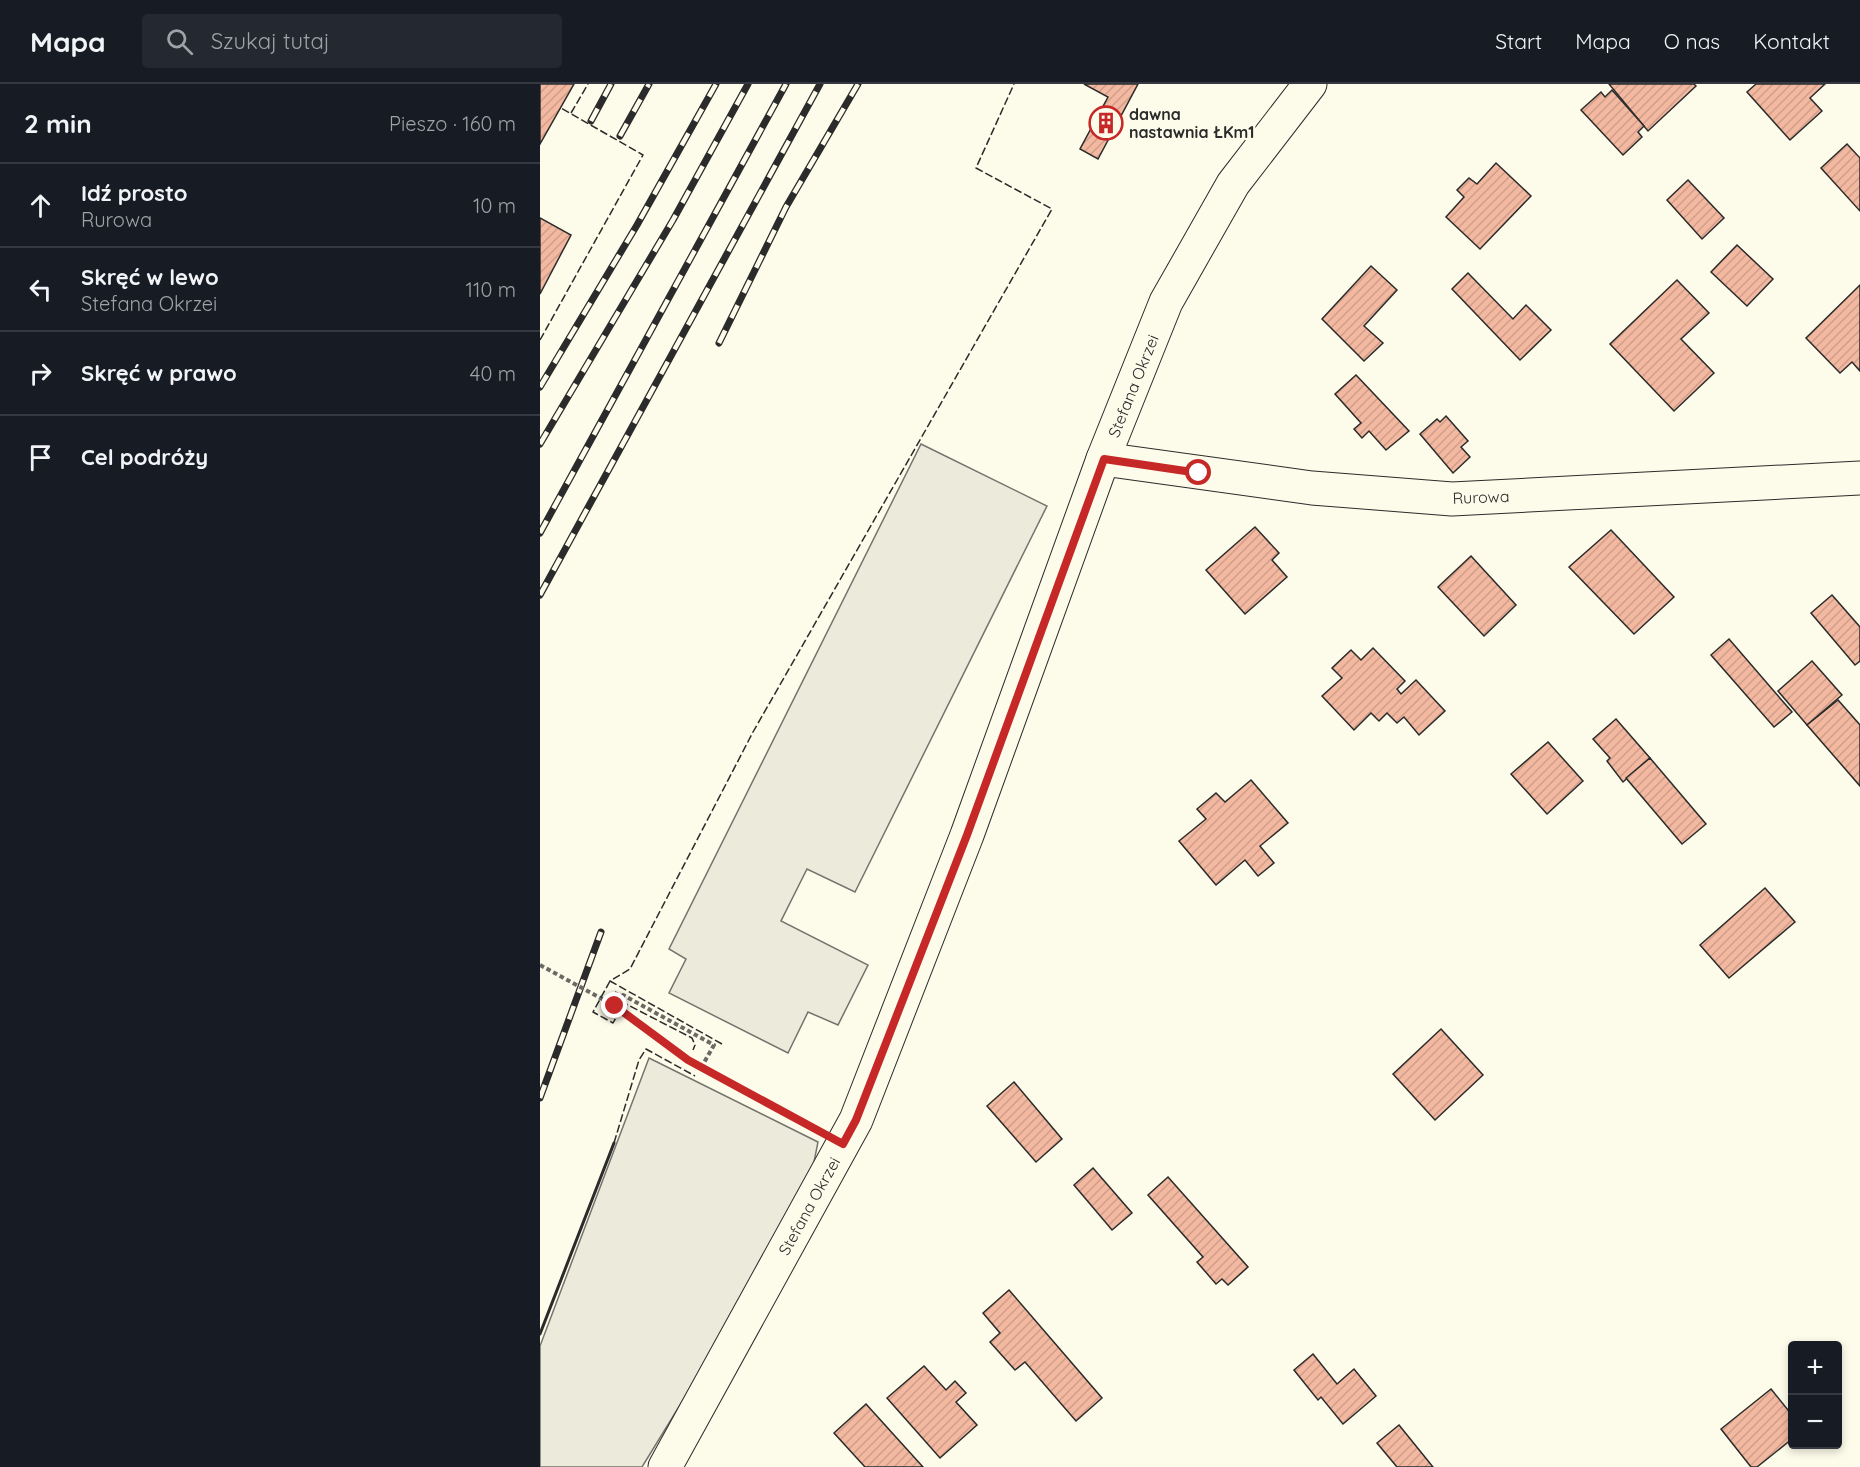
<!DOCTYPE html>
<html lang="pl">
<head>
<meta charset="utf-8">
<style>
  body { margin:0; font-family:Quicksand,sans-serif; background:#242831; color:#f1f3f6 }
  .controls { position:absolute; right:18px; bottom:18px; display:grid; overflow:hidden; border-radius:6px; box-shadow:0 3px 9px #0003 }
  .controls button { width:54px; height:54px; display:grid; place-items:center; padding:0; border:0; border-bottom:2px solid #363941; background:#171b24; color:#f1f3f6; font:30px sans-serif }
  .stop { position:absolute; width:18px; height:18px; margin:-14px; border:4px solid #c62828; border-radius:50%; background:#fff }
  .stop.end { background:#c62828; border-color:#fff; box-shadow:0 2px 6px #0008 }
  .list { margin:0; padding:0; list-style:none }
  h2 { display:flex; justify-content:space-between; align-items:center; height:78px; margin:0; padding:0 24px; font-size:26px }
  h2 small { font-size:20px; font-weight:400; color:#9ea1a6 }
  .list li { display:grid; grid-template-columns:39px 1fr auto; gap:18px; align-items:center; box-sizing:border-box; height:84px; padding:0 24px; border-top:2px solid #363941 }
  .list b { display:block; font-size:22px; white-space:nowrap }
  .list p { margin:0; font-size:20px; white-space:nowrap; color:#9ea1a6 }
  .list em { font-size:20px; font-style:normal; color:#9ea1a6 }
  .icon { flex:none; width:33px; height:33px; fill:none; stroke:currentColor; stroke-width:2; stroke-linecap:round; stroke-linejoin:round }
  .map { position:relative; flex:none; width:1320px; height:1383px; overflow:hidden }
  header { display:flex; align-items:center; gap:36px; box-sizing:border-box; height:84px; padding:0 30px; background:#171b24; border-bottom:2px solid #363941 }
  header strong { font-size:28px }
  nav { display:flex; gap:33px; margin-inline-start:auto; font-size:21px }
  .search { width:420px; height:54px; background:#242831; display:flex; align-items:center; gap:15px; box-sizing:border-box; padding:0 21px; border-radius:6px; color:#9ea1a6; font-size:22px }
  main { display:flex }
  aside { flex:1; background:#171b24 }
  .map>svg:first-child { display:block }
</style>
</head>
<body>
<header>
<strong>Mapa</strong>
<div class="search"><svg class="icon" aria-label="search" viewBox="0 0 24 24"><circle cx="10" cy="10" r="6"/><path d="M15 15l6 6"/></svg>Szukaj tutaj</div>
<nav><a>Start</a><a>Mapa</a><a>O nas</a><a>Kontakt</a></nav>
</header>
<main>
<aside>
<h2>2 min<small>Pieszo · 160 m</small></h2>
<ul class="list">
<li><svg class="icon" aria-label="ahead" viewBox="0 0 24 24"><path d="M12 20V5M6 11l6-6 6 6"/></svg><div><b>Idź prosto</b><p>Rurowa</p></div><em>10 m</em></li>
<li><svg class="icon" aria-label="left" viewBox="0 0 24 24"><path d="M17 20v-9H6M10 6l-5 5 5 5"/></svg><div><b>Skręć w lewo</b><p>Stefana Okrzei</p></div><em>110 m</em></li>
<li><svg class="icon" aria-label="right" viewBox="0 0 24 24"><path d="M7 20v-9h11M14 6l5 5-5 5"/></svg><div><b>Skręć w prawo</b></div><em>40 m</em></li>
<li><svg class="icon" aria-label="arrive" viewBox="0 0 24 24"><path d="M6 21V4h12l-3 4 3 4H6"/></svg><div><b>Cel podróży</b></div></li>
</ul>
</aside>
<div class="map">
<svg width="1320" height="1383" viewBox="0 0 1320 1383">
  <defs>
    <pattern id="building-hatch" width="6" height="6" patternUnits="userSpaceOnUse" patternTransform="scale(1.5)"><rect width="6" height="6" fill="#f2b8a0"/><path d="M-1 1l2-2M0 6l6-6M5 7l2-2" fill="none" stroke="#d09e8a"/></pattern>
  </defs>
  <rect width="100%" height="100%" fill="#fdfbea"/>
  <g fill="#eceadb" stroke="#74746e" stroke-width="1.5">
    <path d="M381,360l126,62 -192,386 -48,-23 -26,52 87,44 -30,60 -30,-13 -20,41 -119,-60 17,-34 -17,-10z"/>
    <path d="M109,974l169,84 -6,30 -127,225 -43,70h-102v-121z"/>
  </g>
  <g fill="url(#building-hatch)" stroke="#2b2b2b" stroke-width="1.5">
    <path d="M0,0h34l-34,60z"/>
    <path d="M544,0h54l-40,75 -18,-10 28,-52z"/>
    <path d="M1069,0h85l2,2 -48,45z"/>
    <path d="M1216,0h69l-15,14 12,13 -32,29 -43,-48z"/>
    <path d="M1072,6l32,36 -6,6 4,5 -19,18 -42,-45 20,-18 4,5z"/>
    <path d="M1307,60l13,14v53l-39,-43z"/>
    <path d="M956,79l35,33 -51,53 -34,-32 18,-20 -7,-7 12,-12 8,6z"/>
    <path d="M1148,96l36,38 -22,21 -35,-39z"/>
    <path d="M0,134l31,17 -31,59z"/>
    <path d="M1197,161l36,34 -26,27 -36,-34z"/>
    <path d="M831,182l26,24 -33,36 19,17 -19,18 -42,-42z"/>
    <path d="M928,189l45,46 13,-14 25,25 -31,30 -68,-71z"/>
    <path d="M1137,196l32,33 -28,26 33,34 -40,38 -64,-67z"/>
    <path d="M1320,201v86l-8,-9 -12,11 -34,-35z"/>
    <path d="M816,291l53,56 -23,19 -17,-19 -7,7 -8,-9 7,-6 -26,-29z"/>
    <path d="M906,332l22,25 -7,6 9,10 -17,16 -33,-39 17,-15 3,3z"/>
    <path d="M715,443l24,26 -7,7 15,17 -42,37 -39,-44z"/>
    <path d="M1071,446l63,67 -40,37 -65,-67z"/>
    <path d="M931,472l45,49 -32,31 -46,-49z"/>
    <path d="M1292,511l28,32v34l-5,4 -44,-52z"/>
    <path d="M1189,555l63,73 -18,15 -63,-72z"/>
    <path d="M833,564l32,33 -8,8 4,5 15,-14 29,31 -26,24 -15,-18 -7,6 -10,-10 -8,8 -8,-8 -17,17 -32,-34 20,-18 -10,-10 19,-18 10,10z"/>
    <path d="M1272,577l30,34 -35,30 -29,-34z"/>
    <path d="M1298,616l22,25v61l-53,-61z"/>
    <path d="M1076,635l34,39 -27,24 -16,-21 3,-3 -17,-19z"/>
    <path d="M1008,658l35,39 -36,33 -36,-40z"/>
    <path d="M1110,674l56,66 -24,20 -56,-66z"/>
    <path d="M711,696l37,43 -28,23 14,17 -16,13 -13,-16 -29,25 -37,-44 27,-22 -9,-10 19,-16 9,9z"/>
    <path d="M1225,804l30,34 -66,56 -29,-33z"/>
    <path d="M901,945l42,46 -48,45 -42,-46z"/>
    <path d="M474,998l48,57 -26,23 -49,-56z"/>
    <path d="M553,1084l39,45 -20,17 -38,-45z"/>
    <path d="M628,1093l80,90 -20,18 -6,-6 -6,5 -19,-22 6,-5 -55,-62z"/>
    <path d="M469,1206l93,108 -26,23 -51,-59 -10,8 -25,-28 10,-9 -17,-20z"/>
    <path d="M773,1270l24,30 17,-15 22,27 -33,28 -22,-27 -3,3 -24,-30z"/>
    <path d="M384,1282l22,24 9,-9 11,12 -10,9 21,23 -37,33 -53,-60z"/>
    <path d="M1231,1305l21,26v24l-35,28h-6l-30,-38z"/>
    <path d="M326,1320l57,63h-58l-31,-34z"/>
    <path d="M859,1341l34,42h-36l-20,-24z"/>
  </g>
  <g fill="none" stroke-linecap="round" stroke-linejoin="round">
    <g stroke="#2b2b2b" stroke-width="35">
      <g id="minor">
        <path d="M563,375l209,29 140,11 408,-21"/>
        <path d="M125,1383l191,-347 111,-285 136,-376 63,-157 67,-118 77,-100"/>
      </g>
    </g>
    <g stroke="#6a6964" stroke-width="4" stroke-dasharray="4.5 3" stroke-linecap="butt">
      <path d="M77,908l-4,7 6,4 4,-8 91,50 -13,23"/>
      <path d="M75,922l74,54 119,65"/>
    </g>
    <use href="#minor" stroke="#fdfbea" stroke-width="33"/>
    <g stroke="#2b2b2b" stroke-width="7">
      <g id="rail">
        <path d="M51,37l20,-37"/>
        <path d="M80,52l29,-52"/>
        <path d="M179,259l67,-136 72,-123"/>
        <path d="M0,303l97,-162 79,-141"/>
        <path d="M0,360l133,-224 75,-136"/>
        <path d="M0,449l246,-449"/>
        <path d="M0,511l280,-511"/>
        <path d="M0,1014l61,-166"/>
      </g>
    </g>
    <use href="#rail" stroke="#fdfbea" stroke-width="4.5" stroke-dasharray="14" stroke-linecap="butt"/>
    <path stroke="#6a6964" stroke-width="4" stroke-dasharray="4.5 3" stroke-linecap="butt" d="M0,881l75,41"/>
    <g stroke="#2b2b2b" stroke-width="1.5" stroke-dasharray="8 3" stroke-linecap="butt">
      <path d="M31,29l17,-29"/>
      <path d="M0,256l103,-185 -82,-47"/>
      <path d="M70,897l-17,31 20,11 11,-20 68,35 3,7 -2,5"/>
      <path d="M182,960l-112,-63 20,-12 123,-237 299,-523 -76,-41 38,-84"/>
      <path d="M74,1059l25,-83 7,-11 49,27"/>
    </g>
    <path stroke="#2b2b2b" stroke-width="3" d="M0,1250l74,-191"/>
  </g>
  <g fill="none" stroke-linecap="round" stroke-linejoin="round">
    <path stroke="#c62828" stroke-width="8" d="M75,922l73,54 155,84 13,-24 111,-285 137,-376 95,14"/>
  </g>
  <defs>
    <g id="building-ring" transform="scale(1.725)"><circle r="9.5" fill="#fdfbea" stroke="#c62828" stroke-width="1.5"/><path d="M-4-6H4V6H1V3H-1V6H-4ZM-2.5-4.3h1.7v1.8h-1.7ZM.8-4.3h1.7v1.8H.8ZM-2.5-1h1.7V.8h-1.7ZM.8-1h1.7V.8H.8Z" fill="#c62828"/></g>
  </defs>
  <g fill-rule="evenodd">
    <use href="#building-ring" x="566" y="39"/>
  </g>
  <g text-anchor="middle" stroke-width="4.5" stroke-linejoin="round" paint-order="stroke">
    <g font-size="16" font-weight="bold" fill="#2b2b2b" stroke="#fdfbea" text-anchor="start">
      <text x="589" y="36">dawna<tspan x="589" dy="18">nastawnia ŁKm1</tspan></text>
    </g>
    <g font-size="16" fill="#2b2b2b" stroke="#fdfbea">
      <text transform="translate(593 302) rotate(-68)" y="6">Stefana Okrzei</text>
      <text transform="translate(941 413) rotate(-2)" y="6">Rurowa</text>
      <text transform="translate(269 1122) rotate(-61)" y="6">Stefana Okrzei</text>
    </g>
  </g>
</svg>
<div class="controls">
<button>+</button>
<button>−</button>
</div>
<div class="stop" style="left:659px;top:389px"></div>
<div class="stop end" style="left:75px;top:922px"></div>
</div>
</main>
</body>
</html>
